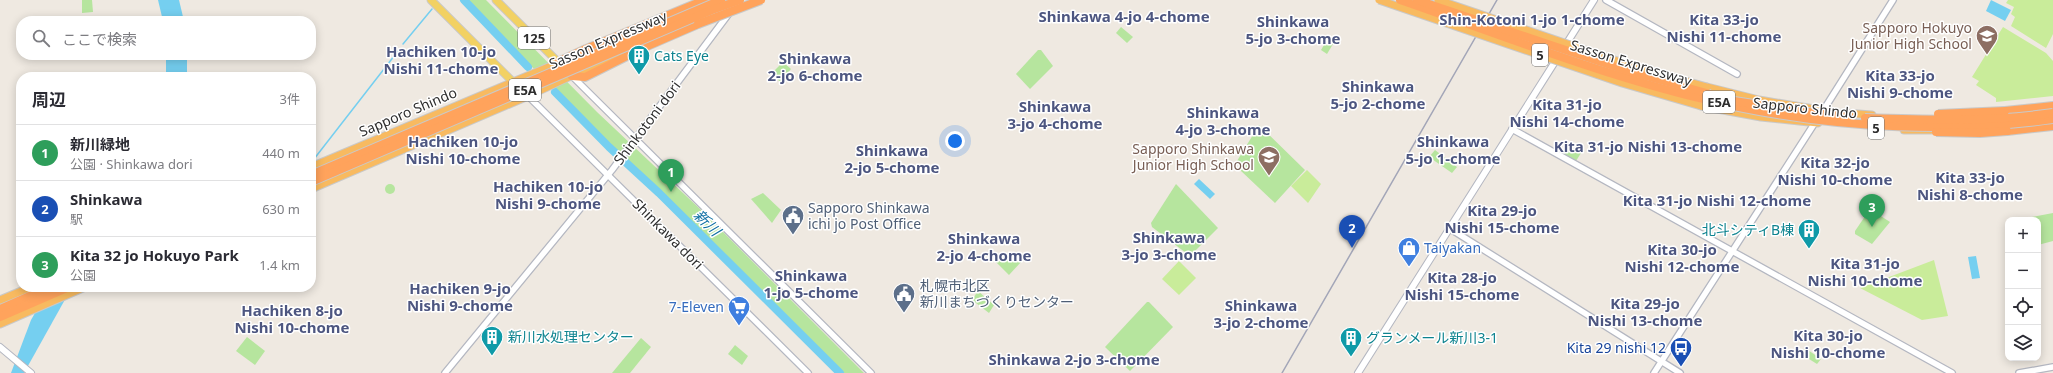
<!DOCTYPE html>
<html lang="ja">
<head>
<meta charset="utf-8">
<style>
  body { margin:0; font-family:"Noto Sans","Noto Sans JP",sans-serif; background:#f7f7f7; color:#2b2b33 }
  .controls { position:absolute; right:12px; bottom:12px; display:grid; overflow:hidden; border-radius:8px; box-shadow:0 2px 10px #0003 }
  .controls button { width:36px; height:36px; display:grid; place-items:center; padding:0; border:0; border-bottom:1px solid #e1e1e2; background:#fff; color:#2b2b33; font:20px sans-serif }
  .you { position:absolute; left:955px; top:141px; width:14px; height:14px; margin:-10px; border:3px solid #fff; border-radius:50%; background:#1a73e8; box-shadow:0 0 0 6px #1a73e833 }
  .badge { display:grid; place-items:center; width:26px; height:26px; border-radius:50%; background:#4264fb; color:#fff; font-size:13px; font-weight:700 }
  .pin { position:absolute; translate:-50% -33px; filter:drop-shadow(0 1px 2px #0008) }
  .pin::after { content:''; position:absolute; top:21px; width:14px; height:12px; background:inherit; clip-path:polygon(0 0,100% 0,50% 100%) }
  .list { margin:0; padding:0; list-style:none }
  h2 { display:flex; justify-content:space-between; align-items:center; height:52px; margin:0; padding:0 16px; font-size:17px }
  h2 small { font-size:13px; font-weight:400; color:#7c7c81 }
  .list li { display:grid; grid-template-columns:26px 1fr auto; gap:12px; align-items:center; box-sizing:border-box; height:56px; padding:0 16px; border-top:1px solid #e1e1e2 }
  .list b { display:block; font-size:15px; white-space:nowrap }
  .list p { margin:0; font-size:13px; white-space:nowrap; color:#7c7c81 }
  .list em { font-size:13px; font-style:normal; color:#7c7c81 }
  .icon { flex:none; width:22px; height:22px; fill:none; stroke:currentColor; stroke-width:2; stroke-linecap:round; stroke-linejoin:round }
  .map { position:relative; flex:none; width:2053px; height:373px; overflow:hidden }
  .search { position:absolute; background:#fff; box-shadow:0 2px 10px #0003; left:16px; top:16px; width:300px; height:44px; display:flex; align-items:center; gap:10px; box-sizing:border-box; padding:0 14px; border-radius:16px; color:#7c7c81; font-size:15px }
  .panel { position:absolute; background:#fff; box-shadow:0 2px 10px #0003; left:16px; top:72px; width:300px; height:220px; border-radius:16px }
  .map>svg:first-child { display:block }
</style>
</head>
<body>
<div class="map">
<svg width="2053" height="373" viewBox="0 0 2053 373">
  <rect width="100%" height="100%" fill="#efe9e1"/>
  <g fill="#b6e59e">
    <path d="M82,0h10l1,12 -11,1z"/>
    <path d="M467,0h19l111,112 103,97 164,164h-21l-314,-309z"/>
    <path d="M1121,27l12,10 -6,6 -11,-10z"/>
    <path d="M1327,40l6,4 -6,10 -6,-4z"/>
    <path d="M1038,50h3l12,16 -23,23 -14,-15z"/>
    <path d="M783,62l8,7 -11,13 -8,-9z"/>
    <path d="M1259,125l46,45 -30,33 -35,-33 3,-3 -6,-6z"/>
    <path d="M1567,145l14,8 -5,8 -13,-8z"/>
    <path d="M1435,150l22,17 -5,6 -23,-16z"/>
    <path d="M1176,184l42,44 -28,28 -38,-29 -1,-4z"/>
    <circle cx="390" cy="189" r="5"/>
    <path d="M763,193l18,17 -9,13 -21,-24z"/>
    <path d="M1870,209l20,13 -18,22 -17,-10v-3z"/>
    <path d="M2053,213v28l-15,4v-25h-5l-1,-3z"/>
    <path d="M1007,254l3,3 3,-3 8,8 -12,13 -15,-15 5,-5 3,3z"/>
    <path d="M978,291l16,14 -5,8 -17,-13z"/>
    <path d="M1147,302h2l24,25 -43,44 -25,-24z"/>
    <path d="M247,337l18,14 -10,14 -19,-14z"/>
    <path d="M641,338l10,9 -21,26h-18z"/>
    <path d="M735,345l13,11 -6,9 -14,-11z"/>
    <path d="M1805,348l16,11 -4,5 -16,-10z"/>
  </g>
  <g fill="#c9ec9a">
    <path d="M2008,0h45v34l-7,14 -35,-22 4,-9 -4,-3 3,-7 -8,-4z"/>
    <path d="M2003,27l43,26 7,8v35l-57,6v-4l-20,-13 3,-4 -7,-4z"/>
    <path d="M1307,170l14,14 -13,19 -17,-17z"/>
    <path d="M1934,260l14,56 -26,4 -62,-32z"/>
    <path d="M1179,261l17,17 -17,17 -17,-16z"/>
  </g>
  <g fill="#75cff0">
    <path d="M158,0h21l5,21h-21z"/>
    <path d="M1991,0l20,10 -6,11 -19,-10z"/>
    <rect x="166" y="55" width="21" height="22"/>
    <path d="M1199,179l16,15 -5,5 -16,-15z"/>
    <path d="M1976,256l4,22 -8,1 -4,-22z"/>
    <path d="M50,287h22l-48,86h-13l20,-53z"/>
  </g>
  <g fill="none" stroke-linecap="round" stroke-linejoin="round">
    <g stroke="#75cff0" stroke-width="1.5">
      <path d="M403,44l29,-35"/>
      <path d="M314,159l84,-108"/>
    </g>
    <g stroke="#75cff0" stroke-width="8">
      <path d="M464,0l64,67"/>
      <path d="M555,92l54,55 50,46 181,180"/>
    </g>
    <g stroke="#b4b7c1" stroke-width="8">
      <g id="tertiary">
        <path d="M1606,0l131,74"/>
        <path d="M572,76l299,297"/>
        <path d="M528,96l280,277"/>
        <path d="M1821,114l72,-114"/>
        <path d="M1512,129l440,244"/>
        <path d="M1449,228l231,145"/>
        <path d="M445,373l167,-203 118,-158"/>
        <path d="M1654,373l162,-252"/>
        <path d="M2019,373l34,-6"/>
      </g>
    </g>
    <g stroke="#b4b7c1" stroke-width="8">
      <g id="secondary">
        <path d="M1565,46l29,-46"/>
        <path d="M0,347l31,26"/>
        <path d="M1358,373l200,-316"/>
      </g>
    </g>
    <g stroke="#c9c9c9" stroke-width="9">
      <g id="primary">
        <path d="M431,0l85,85"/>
        <path d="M496,0l66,66"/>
      </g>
    </g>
    <g stroke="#c9c9c9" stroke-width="9">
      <g id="trunk">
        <path d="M1707,87l52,13 67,11"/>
        <path d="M1701,106l60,11 57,6"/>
        <path d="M1844,113l28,2"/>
        <path d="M1904,130h27"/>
        <path d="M311,167l252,-106"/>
        <path d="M311,189l217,-93 92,-43"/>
        <path d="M0,300l31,-13"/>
        <path d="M0,324l85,-37"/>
      </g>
    </g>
    <g stroke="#c9c9c9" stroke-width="10">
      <g id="motorway">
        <path d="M558,62l28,-13 119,-49"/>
        <path d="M572,76l13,1 60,-30 53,-23"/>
        <path d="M2005,111l48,-5"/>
        <path d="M2007,131l46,-5"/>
        <path d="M0,309l50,-22"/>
        <path d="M0,317l69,-30"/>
      </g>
    </g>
    <use href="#tertiary" stroke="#fff" stroke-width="5.5"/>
    <use href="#secondary" stroke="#fff" stroke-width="6"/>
    <use href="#primary" stroke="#f2d163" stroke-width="7"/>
    <use href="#trunk" stroke="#f8ba60" stroke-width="7"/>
    <use href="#motorway" stroke="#ffa35c" stroke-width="8"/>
    <path stroke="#a3a6b8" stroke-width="1.5" d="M1282,373l215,-373"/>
    <g stroke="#c9c9c9" stroke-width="9" stroke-linecap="butt">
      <g id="trunk-bridge">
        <path d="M1379,0l243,83 79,23"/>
        <path d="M1438,0l194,66 75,21"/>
      </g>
    </g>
    <g stroke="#c9c9c9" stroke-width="10" stroke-linecap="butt">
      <g id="motorway-bridge">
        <path d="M1400,0c113,39 226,85 344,108 100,20 208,25 309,11"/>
        <path d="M1417,0l211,71 82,23"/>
        <path d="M698,24l63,-24"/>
        <path d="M1734,101l26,4"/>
        <path d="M1792,110l58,7"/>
        <path d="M1938,114l67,-3"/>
        <path d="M1865,118c63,2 126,4 188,-5"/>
        <path d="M1936,132l44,1 27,-2"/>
        <path d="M311,175l410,-175"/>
        <path d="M311,182l401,-172 28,-10"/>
      </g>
    </g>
    <use href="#trunk-bridge" stroke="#f8ba60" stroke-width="7"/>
    <use href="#motorway-bridge" stroke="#ffa35c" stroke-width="8"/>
  </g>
  <defs>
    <g id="school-pin" transform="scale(1.15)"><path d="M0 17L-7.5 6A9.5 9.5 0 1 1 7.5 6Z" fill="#8d6e63" stroke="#fff"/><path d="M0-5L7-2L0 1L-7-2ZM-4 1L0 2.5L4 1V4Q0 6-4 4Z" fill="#fff"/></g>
    <g id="building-pin" transform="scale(1.15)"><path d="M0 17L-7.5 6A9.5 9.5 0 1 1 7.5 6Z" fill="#0f9aa8" stroke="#fff"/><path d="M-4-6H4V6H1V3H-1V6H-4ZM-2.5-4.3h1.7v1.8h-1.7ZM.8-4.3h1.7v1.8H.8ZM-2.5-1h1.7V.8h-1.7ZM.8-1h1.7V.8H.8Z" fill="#fff"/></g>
    <g id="civic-pin" transform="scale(1.15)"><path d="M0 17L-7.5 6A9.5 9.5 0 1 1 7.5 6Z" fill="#5c6f8a" stroke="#fff"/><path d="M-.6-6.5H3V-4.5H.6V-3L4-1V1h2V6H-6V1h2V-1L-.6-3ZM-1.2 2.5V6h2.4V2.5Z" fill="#fff"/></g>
    <g id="shop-pin" transform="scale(1.15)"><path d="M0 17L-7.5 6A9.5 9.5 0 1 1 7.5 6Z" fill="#3f7fe0" stroke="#fff"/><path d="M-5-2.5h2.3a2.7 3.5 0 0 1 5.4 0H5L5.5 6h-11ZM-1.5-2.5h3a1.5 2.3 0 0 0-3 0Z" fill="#fff"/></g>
    <g id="supermarket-pin" transform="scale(1.15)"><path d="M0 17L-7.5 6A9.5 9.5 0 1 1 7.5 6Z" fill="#3f7fe0" stroke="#fff"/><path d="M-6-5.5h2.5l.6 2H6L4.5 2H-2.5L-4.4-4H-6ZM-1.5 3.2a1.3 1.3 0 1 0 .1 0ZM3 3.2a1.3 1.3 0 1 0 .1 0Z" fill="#fff"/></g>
    <g id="bus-pin" transform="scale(1.15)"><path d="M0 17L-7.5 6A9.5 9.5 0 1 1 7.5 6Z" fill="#1a4fb4" stroke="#fff"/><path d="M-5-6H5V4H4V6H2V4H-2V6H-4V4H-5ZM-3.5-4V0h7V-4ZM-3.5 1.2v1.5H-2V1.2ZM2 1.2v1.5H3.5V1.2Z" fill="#fff"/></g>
  </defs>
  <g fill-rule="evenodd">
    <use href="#school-pin" x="1987" y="36"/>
    <use href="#building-pin" x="639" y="56"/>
    <use href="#school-pin" x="1269" y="157"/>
    <use href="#civic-pin" x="793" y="216"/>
    <use href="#building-pin" x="1809" y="230"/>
    <use href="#shop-pin" x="1409" y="248"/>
    <use href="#civic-pin" x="904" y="294"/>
    <use href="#supermarket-pin" x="739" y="307"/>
    <use href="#building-pin" x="492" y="337"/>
    <use href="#building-pin" x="1351" y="338"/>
    <use href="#bus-pin" x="1681" y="348"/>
  </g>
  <g text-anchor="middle" stroke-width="3" stroke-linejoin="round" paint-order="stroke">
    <g fill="#fff" stroke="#6d6d6d" stroke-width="1">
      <rect x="518" y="27" width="32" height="22" rx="3"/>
      <rect x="1532" y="44" width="16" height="22" rx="3"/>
      <rect x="509" y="79" width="32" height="22" rx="3"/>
      <rect x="1703" y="91" width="32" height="22" rx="3"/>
      <rect x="1868" y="117" width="16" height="22" rx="3"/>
    </g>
    <g font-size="13" font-weight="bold" fill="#2e2e2e">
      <text x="534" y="43">125</text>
      <text x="1540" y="60">5</text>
      <text x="525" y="95">E5A</text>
      <text x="1719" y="107">E5A</text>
      <text x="1876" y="133">5</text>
    </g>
    <g font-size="14" fill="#785e54" stroke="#fff" text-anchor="end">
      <text x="1972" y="33">Sapporo Hokuyo<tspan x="1972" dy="16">Junior High School</tspan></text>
      <text x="1254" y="154">Sapporo Shinkawa<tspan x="1254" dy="16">Junior High School</tspan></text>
    </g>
    <g font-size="14" fill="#2e2e2e" stroke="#fff">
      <text transform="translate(608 40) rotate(-23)" y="5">Sasson Expressway</text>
      <text transform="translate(1631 63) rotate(17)" y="5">Sasson Expressway</text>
      <text transform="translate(1805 108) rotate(6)" y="5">Sapporo Shindo</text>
      <text transform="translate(408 112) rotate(-23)" y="5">Sapporo Shindo</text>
      <text transform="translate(647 123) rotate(-53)" y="5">Shinkotoni dori</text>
      <text transform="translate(668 234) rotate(45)" y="5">Shinkawa dori</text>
    </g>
    <g font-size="14" fill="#0d838f" stroke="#fff" text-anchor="start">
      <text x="654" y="61">Cats Eye</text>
      <text x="1794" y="235" text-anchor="end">北斗シティB棟</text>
      <text x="508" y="342">新川水処理センター</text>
      <text x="1366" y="343">グランメール新川3-1</text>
    </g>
    <g font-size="14" fill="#4e5e75" stroke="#fff" text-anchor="start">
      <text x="808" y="213">Sapporo Shinkawa<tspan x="808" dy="16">ichi jo Post Office</tspan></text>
      <text x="920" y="291">札幌市北区<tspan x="920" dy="16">新川まちづくりセンター</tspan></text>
    </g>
    <g font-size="14" fill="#366cbe" stroke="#fff" text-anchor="start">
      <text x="1424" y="253">Taiyakan</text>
      <text x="724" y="312" text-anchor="end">7-Eleven</text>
    </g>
    <g font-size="14" fill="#164399" stroke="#fff" text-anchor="end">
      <text x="1666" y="353">Kita 29 nishi 12</text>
    </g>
    <g font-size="15" font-weight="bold" fill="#4d5680" stroke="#fff">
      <text x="1124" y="22">Shinkawa 4-jo 4-chome</text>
      <text x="1532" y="25">Shin-Kotoni 1-jo 1-chome</text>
      <text x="1724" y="25">Kita 33-jo<tspan x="1724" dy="17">Nishi 11-chome</tspan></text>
      <text x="1293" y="27">Shinkawa<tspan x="1293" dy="17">5-jo 3-chome</tspan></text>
      <text x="441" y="57">Hachiken 10-jo<tspan x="441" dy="17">Nishi 11-chome</tspan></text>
      <text x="815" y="64">Shinkawa<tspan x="815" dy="17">2-jo 6-chome</tspan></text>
      <text x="1900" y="81">Kita 33-jo<tspan x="1900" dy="17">Nishi 9-chome</tspan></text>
      <text x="1378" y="92">Shinkawa<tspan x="1378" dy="17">5-jo 2-chome</tspan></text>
      <text x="1567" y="110">Kita 31-jo<tspan x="1567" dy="17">Nishi 14-chome</tspan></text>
      <text x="1055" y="112">Shinkawa<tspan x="1055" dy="17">3-jo 4-chome</tspan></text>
      <text x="1223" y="118">Shinkawa<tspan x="1223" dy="17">4-jo 3-chome</tspan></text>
      <text x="463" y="147">Hachiken 10-jo<tspan x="463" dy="17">Nishi 10-chome</tspan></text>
      <text x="1453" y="147">Shinkawa<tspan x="1453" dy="17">5-jo 1-chome</tspan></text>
      <text x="1648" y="152">Kita 31-jo Nishi 13-chome</text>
      <text x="892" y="156">Shinkawa<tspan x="892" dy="17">2-jo 5-chome</tspan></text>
      <text x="1835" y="168">Kita 32-jo<tspan x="1835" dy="17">Nishi 10-chome</tspan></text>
      <text x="1970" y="183">Kita 33-jo<tspan x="1970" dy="17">Nishi 8-chome</tspan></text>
      <text x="548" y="192">Hachiken 10-jo<tspan x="548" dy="17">Nishi 9-chome</tspan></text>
      <text x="1717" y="206">Kita 31-jo Nishi 12-chome</text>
      <text x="1502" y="216">Kita 29-jo<tspan x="1502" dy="17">Nishi 15-chome</tspan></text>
      <text x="1169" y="243">Shinkawa<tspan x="1169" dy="17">3-jo 3-chome</tspan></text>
      <text x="984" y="244">Shinkawa<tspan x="984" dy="17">2-jo 4-chome</tspan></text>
      <text x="1682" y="255">Kita 30-jo<tspan x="1682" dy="17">Nishi 12-chome</tspan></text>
      <text x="1865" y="269">Kita 31-jo<tspan x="1865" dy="17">Nishi 10-chome</tspan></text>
      <text x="811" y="281">Shinkawa<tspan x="811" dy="17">1-jo 5-chome</tspan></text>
      <text x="1462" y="283">Kita 28-jo<tspan x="1462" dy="17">Nishi 15-chome</tspan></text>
      <text x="460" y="294">Hachiken 9-jo<tspan x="460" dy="17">Nishi 9-chome</tspan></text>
      <text x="1645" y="309">Kita 29-jo<tspan x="1645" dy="17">Nishi 13-chome</tspan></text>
      <text x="1261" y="311">Shinkawa<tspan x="1261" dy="17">3-jo 2-chome</tspan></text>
      <text x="292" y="316">Hachiken 8-jo<tspan x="292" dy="17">Nishi 10-chome</tspan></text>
      <text x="1828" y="341">Kita 30-jo<tspan x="1828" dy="17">Nishi 10-chome</tspan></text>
      <text x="1074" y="365">Shinkawa 2-jo 3-chome</text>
    </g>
    <g font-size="15" font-style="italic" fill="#0d6fa3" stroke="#fff">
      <text transform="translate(707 223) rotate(45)" y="5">新川</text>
    </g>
  </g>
</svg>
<div class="controls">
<button>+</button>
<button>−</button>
<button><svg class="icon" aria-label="locate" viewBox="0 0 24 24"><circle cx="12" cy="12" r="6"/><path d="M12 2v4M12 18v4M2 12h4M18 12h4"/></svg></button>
<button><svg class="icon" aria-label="layers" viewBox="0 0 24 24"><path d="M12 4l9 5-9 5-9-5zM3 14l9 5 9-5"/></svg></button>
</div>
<div class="you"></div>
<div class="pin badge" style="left:671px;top:192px;background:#2e9e5b">1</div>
<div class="pin badge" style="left:1352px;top:248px;background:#1a4fb4">2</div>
<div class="pin badge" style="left:1872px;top:227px;background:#2e9e5b">3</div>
<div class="search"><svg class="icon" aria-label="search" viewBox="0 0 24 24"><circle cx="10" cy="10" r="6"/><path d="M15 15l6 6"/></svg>ここで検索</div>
<section class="panel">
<h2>周辺<small>3件</small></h2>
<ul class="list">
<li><span class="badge" style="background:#2e9e5b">1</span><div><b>新川緑地</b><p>公園 · Shinkawa dori</p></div><em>440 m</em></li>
<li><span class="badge" style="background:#1a4fb4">2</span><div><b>Shinkawa</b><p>駅</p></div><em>630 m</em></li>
<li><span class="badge" style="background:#2e9e5b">3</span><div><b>Kita 32 jo Hokuyo Park</b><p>公園</p></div><em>1.4 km</em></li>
</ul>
</section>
</div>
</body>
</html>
